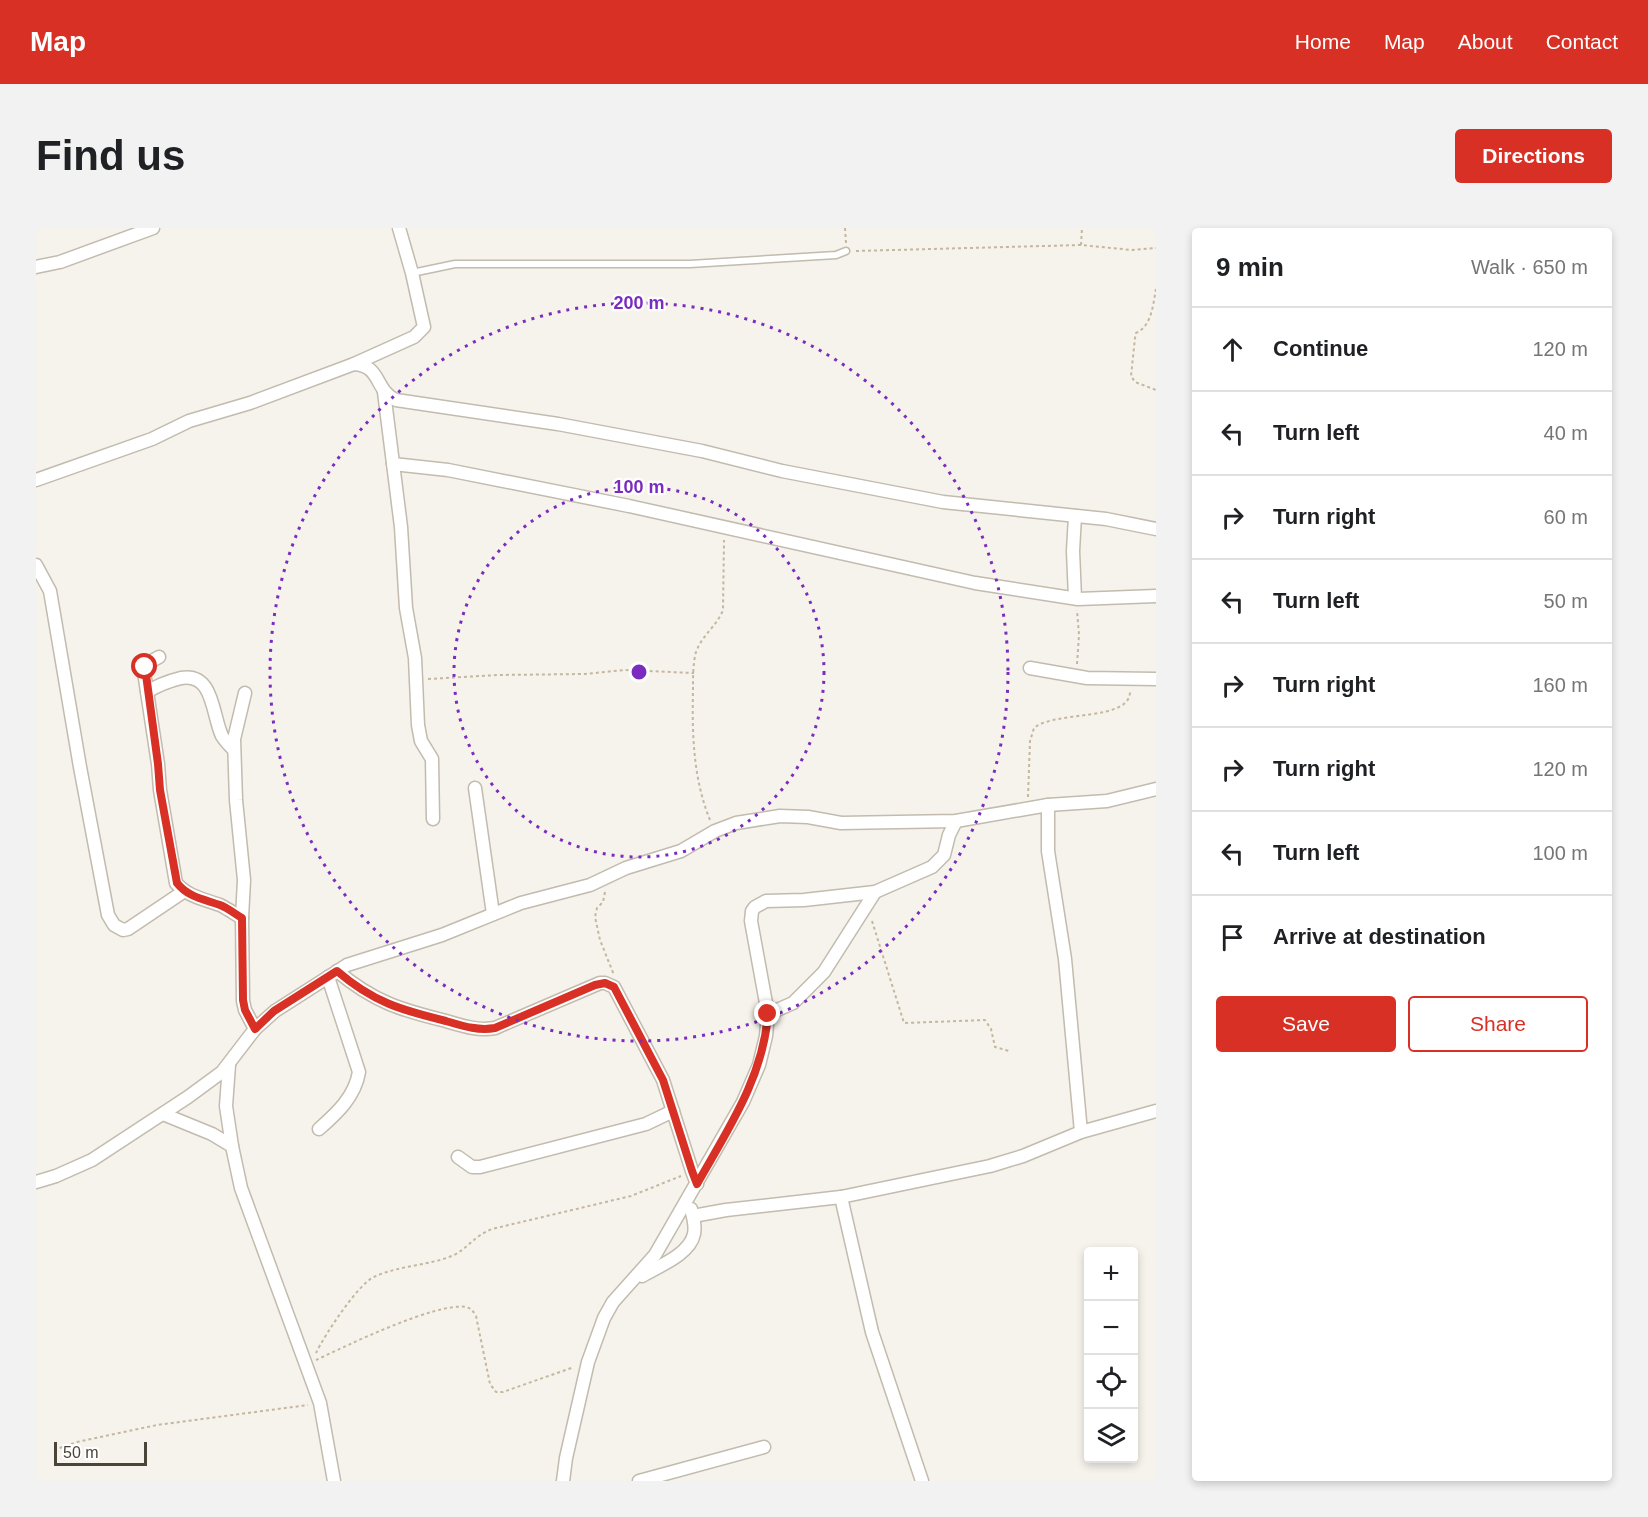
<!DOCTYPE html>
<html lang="en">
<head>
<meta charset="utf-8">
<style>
  body { margin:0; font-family:Arial,sans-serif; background:#f2f2f2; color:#202124 }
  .controls { position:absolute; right:18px; bottom:18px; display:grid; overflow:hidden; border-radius:6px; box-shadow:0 3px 9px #0003 }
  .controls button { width:54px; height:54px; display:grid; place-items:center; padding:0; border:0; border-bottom:2px solid #e0e0e0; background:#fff; color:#202124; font:30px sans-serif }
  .scale { position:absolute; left:18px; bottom:15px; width:93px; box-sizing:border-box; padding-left:6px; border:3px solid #4b4439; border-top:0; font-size:16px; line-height:21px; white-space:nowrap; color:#4b4439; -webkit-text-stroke:4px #fff; paint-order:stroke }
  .stop { position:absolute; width:18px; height:18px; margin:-14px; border:4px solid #d93025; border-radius:50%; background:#fff }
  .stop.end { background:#d93025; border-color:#fff; box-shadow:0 2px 6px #0008 }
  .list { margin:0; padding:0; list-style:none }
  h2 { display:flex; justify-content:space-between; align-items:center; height:78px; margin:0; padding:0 24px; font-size:26px }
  h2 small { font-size:20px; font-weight:400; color:#757577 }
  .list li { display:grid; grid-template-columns:39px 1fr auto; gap:18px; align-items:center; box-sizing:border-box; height:84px; padding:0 24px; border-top:2px solid #e0e0e0 }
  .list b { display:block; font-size:22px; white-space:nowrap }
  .list em { font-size:20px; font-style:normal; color:#757577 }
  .actions { display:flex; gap:12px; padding:18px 24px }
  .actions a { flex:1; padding:14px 0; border:2px solid #d93025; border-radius:6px; text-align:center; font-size:21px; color:#d93025 }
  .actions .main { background:#d93025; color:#fff }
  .icon { flex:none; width:33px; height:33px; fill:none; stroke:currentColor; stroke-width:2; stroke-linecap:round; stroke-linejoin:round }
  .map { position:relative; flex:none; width:1120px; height:1253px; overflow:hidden; border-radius:6px }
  header { display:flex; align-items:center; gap:36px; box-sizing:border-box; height:84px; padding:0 30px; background:#d93025; color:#fff }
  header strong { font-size:28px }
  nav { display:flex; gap:33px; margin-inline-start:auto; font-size:21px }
  .intro { display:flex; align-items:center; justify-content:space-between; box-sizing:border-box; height:144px; padding:0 36px }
  h1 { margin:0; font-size:42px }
  .button { padding:15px 27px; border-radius:6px; background:#d93025; color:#fff; font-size:21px; font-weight:700 }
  main { display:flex; gap:36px; padding:0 36px }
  aside { flex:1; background:#fff; border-radius:6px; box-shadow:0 3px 9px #0003 }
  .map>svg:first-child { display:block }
</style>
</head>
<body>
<header>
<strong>Map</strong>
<nav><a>Home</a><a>Map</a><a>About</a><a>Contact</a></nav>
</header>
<div class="intro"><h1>Find us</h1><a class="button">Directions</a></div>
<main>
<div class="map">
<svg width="1120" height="1253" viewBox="0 0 1120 1253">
  <rect width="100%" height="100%" fill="#f6f3ec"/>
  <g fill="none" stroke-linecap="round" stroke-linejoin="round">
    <g stroke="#c2bbae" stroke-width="9">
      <path id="service" d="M376,45l43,-9h235l146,-9 10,-4"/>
    </g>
    <g stroke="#c2bbae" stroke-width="15">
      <g id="minor">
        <path d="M0,39l24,-5 93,-34"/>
        <path d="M318,136l60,-27 10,-10 -12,-54 -13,-45"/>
        <path d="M348,164l17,135 5,81 9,50 3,67 3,16 11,18 1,60"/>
        <path d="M357,236l55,6 181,36 346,77 103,16 78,-3"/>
        <path d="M0,252l116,-41 37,-18 61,-18 104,-39c28,2 20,26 42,36l162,24 144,27 80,20 161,31 163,17 50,10"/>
        <path d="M0,337l14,26 30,176 28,148 6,10 9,5 5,-1 55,-37"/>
        <path d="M1039,370l-2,-47 2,-35"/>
        <path d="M123,429l-11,6 -4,9 14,92 2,26 16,93c12,14 28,16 44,22 8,4 15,9 22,13"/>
        <path d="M994,440l57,10 69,1"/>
        <path d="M111,464c11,-7 22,-11 34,-14 33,-6 31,37 41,58 3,5 8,10 12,14"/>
        <path d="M209,465l-11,46 2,61 8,80 -2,38 1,83 2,9 10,19"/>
        <path d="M439,560l18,126"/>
        <path d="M1012,577v46l17,108 16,173"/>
        <path d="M301,743c37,31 64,39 109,50 17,5 32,10 49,7l105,-45h5l9,4 49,93 29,91 5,13"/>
        <path d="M732,786l25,-11 31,-31 51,-80"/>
        <path d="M193,837l-3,41 6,40"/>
        <path d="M127,886l49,20 20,12 9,42 79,215 14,78"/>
        <path d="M283,901c17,-15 36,-32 40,-57l-31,-95"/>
        <path d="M422,929l14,10h8l166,-43 27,-13"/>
        <path d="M0,954l20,-6 36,-16 96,-63 34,-25 33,-43 20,-18 72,-46 95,-30 79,-32 69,-18 36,-17 55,-17 34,-20 21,-8 44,-7 28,1 33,6 115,-2 92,-16 59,-4 49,-12"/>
        <path d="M805,969l31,135 50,149"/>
        <path d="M657,988l33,-6 115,-13 149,-31 33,-10 58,-24 75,-21"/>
        <path d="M606,1048c17,-10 48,-22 52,-42 2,-9 -1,-17 -3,-25"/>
        <path d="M527,1253l3,-23 22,-96 16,-44 9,-16 42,-47 88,-153 16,-37 7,-29 2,-22 -17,-93 1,-10 3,-4 11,-6 38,-1 71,-8 57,-25 12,-12 5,-20 7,-14"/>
        <path d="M603,1253l125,-34"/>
      </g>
    </g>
    <g stroke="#c4b79f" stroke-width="2" stroke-dasharray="3 3" stroke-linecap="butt">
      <path d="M809,0l1,15"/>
      <path d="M1045,17l1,-17"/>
      <path d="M820,23l225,-6 51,5 24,-2"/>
      <path d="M1120,61c-3,15 -4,37 -20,44l-1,5 -4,38 4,6 21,8"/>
      <path d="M1041,436l2,-29 -2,-25"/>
      <path d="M392,451l70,-4 87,-1 39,-4 70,3"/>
      <path d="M992,569l2,-56 4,-13c21,-18 97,-6 96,-37"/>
      <path d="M674,592c-17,-42 -18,-86 -17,-131 0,-12 0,-26 3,-37 6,-17 21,-26 27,-42l1,-70"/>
      <path d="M569,664l-2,10 -6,6 -2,9 5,23 14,35"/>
      <path d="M836,693l32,102 81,-3 6,9 4,18 14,4"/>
      <path d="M280,1125c8,-17 42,-69 58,-76 25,-12 55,-11 80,-22 14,-7 20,-19 38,-26l139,-33 50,-20"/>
      <path d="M280,1132c30,-14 120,-58 150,-53 5,1 7,4 10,9l14,68 6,8h7l71,-25"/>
      <path d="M18,1222l23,-8 80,-17 151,-20"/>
    </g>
    <use href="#service" stroke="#fff" stroke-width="6"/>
    <use href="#minor" stroke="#fff" stroke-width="12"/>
  </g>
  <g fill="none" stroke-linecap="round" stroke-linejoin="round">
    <path stroke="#d93025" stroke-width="8" d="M109,439l13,97 2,26 17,93c11,14 26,16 43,22 8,3 15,9 22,13l1,82 2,10 10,19 19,-18 63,-40c36,31 64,39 109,50 17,5 32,10 49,7l100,-43 10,-2 9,4 49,93 29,91 5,13c31,-55 66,-106 71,-170"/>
  </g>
  <g fill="none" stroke="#7b2cbf" stroke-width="3" stroke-dasharray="3 6">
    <circle cx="603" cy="444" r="185"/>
    <circle cx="603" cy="444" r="369"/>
  </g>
  <circle cx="603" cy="444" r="9" fill="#7b2cbf" stroke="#fff" stroke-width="3"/>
  <g font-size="18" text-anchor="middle" font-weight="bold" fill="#7b2cbf" stroke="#fff" stroke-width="4.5" stroke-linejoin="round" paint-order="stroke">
    <text x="603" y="81">200 m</text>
    <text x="603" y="265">100 m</text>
  </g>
</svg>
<div class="controls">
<button>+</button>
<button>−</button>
<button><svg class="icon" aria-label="locate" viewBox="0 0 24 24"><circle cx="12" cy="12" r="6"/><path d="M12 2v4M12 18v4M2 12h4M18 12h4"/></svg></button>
<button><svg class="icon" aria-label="layers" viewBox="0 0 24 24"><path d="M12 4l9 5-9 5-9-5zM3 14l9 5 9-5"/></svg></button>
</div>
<div class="scale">50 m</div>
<div class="stop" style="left:109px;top:439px"></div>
<div class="stop end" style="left:732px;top:786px"></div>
</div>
<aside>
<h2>9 min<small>Walk · 650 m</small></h2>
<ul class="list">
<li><svg class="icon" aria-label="ahead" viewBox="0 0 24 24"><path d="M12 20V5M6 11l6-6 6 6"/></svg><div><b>Continue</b></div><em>120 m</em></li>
<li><svg class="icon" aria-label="left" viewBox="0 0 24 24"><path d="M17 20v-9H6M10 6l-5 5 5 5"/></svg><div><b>Turn left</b></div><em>40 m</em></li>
<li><svg class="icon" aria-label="right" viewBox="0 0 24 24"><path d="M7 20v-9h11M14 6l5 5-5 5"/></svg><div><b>Turn right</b></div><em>60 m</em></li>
<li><svg class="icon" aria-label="left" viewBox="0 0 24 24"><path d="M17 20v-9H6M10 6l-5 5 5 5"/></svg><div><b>Turn left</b></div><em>50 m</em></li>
<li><svg class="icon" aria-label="right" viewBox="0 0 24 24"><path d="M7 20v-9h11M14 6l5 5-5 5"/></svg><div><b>Turn right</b></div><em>160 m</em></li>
<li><svg class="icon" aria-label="right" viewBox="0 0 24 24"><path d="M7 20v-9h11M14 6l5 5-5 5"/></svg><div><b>Turn right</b></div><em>120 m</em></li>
<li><svg class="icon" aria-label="left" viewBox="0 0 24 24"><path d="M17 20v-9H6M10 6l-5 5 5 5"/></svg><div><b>Turn left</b></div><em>100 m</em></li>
<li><svg class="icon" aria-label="arrive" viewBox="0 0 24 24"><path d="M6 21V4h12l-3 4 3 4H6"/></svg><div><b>Arrive at destination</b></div></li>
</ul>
<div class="actions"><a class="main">Save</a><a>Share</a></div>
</aside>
</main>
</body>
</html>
